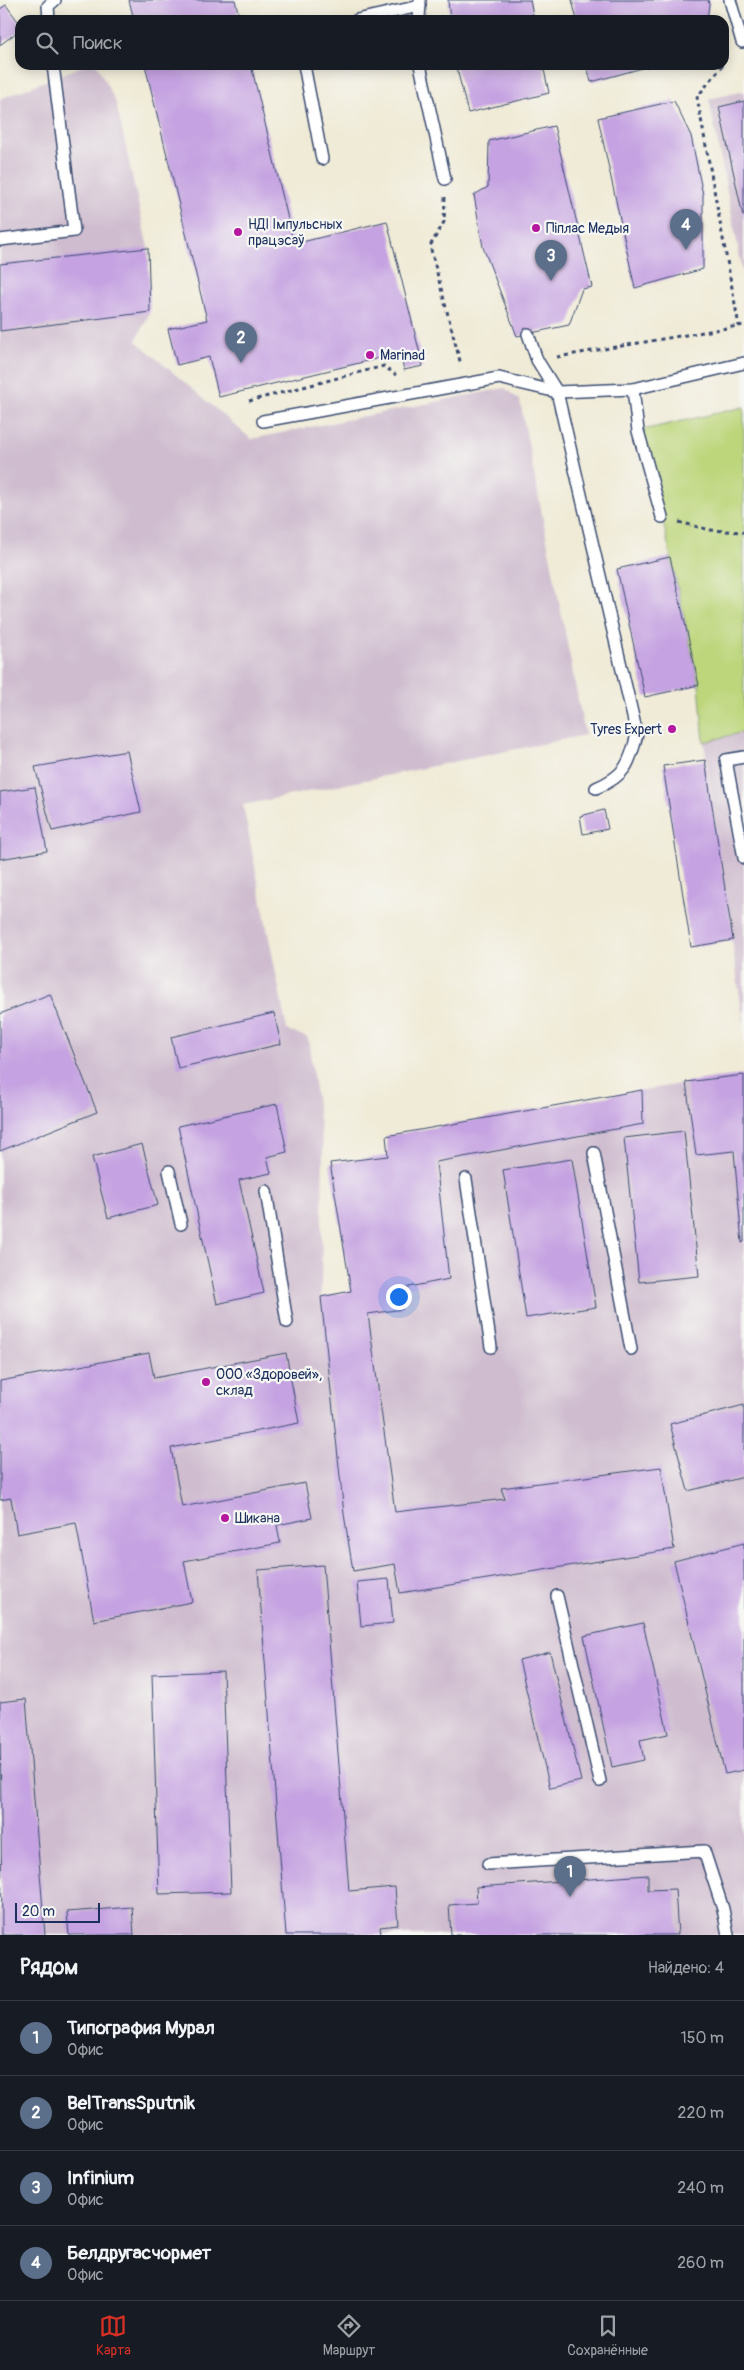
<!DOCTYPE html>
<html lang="ru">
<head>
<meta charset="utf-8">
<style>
  body { margin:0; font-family:Pangolin,sans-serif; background:#20242c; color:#f1f3f6 }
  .scale { position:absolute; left:15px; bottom:12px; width:85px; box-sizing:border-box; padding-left:5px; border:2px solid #1b2f5e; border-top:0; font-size:14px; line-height:18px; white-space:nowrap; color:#1b2f5e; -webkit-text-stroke:4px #f6f6f2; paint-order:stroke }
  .you { position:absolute; left:398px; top:1296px; width:18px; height:18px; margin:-12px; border:4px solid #fff; border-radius:50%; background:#1a73e8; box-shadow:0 0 0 8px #1a73e833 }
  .badge { display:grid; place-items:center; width:32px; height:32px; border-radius:50%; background:#d93025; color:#fff; font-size:16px; font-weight:700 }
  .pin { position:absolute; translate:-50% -41px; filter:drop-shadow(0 1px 2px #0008) }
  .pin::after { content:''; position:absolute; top:26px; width:18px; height:15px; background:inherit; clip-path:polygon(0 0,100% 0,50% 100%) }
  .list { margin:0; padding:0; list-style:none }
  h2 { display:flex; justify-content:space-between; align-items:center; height:65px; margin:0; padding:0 20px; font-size:21px }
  h2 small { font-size:16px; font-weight:400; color:#9ea1a6 }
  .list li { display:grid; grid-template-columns:32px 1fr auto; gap:15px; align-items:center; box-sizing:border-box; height:75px; padding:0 20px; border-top:1px solid #363941 }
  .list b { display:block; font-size:19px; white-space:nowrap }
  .list p { margin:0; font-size:16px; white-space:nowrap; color:#9ea1a6 }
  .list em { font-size:16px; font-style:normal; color:#9ea1a6 }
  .icon { flex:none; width:28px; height:28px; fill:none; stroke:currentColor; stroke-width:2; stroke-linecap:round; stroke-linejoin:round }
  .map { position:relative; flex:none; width:744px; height:1935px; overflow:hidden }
  .search { position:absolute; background:#171b24; box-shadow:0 2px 12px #0003; left:15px; right:15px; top:15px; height:55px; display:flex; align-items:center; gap:12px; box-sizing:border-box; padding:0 18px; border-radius:15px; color:#9ea1a6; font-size:19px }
  .sheet { height:365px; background:#171b24 }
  nav { display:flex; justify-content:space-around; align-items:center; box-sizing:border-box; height:70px; border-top:1px solid #363941; background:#171b24; font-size:14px; color:#9ea1a6 }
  nav a { display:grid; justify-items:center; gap:2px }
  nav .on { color:#d93025 }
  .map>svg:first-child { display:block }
</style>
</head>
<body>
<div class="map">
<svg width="744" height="1935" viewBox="0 0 744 1935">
  <rect width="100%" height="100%" fill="#f6f6f2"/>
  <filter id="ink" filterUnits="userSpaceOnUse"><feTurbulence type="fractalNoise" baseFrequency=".02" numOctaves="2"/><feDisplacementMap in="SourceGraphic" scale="10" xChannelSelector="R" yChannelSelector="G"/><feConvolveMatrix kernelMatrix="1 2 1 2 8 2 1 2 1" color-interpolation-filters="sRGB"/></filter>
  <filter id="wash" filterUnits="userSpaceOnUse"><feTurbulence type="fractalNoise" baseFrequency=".0096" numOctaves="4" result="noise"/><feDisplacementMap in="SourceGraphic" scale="20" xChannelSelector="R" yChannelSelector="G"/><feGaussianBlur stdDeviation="1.12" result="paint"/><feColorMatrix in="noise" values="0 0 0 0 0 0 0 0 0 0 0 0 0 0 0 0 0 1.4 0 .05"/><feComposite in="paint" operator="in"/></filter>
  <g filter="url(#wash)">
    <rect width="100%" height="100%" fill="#f0ebd7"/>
    <g fill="#cfbdcf">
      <path d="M85,65h12l19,38 32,145 2,64 -14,29 115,98 254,-51 15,13 65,334 -342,70 44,225 21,8 15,110 -2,149 30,-6 -21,-128 58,-7 -2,-20 327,-58 31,-3v860h-744v-1836z"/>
      <path d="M744,91v187l-35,-179z"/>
      <path d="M744,732v294l-40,-284z"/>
    </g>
    <path fill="#bdd67b" stroke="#6c826c" d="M744,407v325l-40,10 -5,-57 -37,-168 -24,-86z"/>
    <g id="blocks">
      <g fill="#c5a2e1">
        <path d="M129,0h106l5,20h-106z"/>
        <path d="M448,0h82l4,20h-84z"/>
        <path d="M572,0h136l1,4 -2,16h-130z"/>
        <path d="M6,5l14,19v6l-20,15v-36z"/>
        <path d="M145,65h106l43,179 93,-23 36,145 -19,4 -4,-17 -181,44 -10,-40 -32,8 -9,-36 39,-9z"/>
        <path d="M456,65h87l6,28 -81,20z"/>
        <path d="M587,65h63v1l-59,16z"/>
        <path d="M674,101l17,35 12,59v74l-68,19 -37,-170z"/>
        <path d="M744,101v115h-1l-24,-109z"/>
        <path d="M554,126l38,161 -10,2 -13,36 -52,11 -34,-89 -9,-52 14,-8 1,-46z"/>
        <path d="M148,248l2,64 -150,19v-67z"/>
        <path d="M670,557l29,128 -54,12 -28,-128z"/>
        <path d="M127,751l14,61 -89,19 -17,-64z"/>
        <path d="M705,760l28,180 -42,7 -28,-181z"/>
        <path d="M35,787l12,64 -47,8v-67z"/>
        <path d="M604,810l4,19 -25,5 -3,-18z"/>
        <path d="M50,994l47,118 -97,39v-137z"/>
        <path d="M274,1013l7,31 -103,24 -7,-31z"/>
        <path d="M744,1075v167l-2,1 -8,-92 -38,4 -10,-73z"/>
        <path d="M642,1090l1,34 -207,38 13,117 -50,10 4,20 -35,5 27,198 110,-13 -4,-11 160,-21 13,82 -274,44 -5,-29 -42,7 -9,-57 -23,-217 30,-6 -21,-128 58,-7 -2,-20z"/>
        <path d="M277,1104l10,48 -20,5 4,16 -32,7 25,113 -47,11 -39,-178z"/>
        <path d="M684,1131l15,145 -60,6 -15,-144z"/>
        <path d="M142,1144l16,61 -50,13 -16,-61z"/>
        <path d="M572,1159l24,148 -70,11 -23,-148z"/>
        <path d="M149,1353l5,25 132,-25 13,70 -128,25 11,59 123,-24 7,35 -35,7 3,18 -96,18 8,41 -98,19 -18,-98 -59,11 -6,-36 -11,2v-119z"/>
        <path d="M744,1405v72l-56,14 -18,-67z"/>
        <path d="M744,1543v227l-19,4 -51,-213z"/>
        <path d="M323,1565l26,326 46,-4 3,38 -18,2 1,8h-95l-28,-365z"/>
        <path d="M389,1579l4,44 -32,3 -4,-44z"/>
        <path d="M643,1623l25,111 -28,6 4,20 -32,7 -28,-131z"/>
        <path d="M550,1652l31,129 -31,7 -31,-128z"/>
        <path d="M223,1671l8,221 -72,2 -7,-220z"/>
        <path d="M26,1699l19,236h-43l-2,-233z"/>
        <path d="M648,1875v15l27,-1 3,46h-227l-2,-30 28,-2 -1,-16z"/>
        <path d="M132,1907l2,28h-65l-2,-23z"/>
      </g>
    </g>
  </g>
  <g filter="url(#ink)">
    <use href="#blocks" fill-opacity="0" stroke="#3b4b70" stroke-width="1"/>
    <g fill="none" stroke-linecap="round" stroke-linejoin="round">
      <g stroke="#3b4b70" stroke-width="14">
        <g id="lane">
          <path d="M730,0l12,42"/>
          <path d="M49,20l-1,-14 7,-6"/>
          <path d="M357,20l63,-14"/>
          <path d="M419,20l1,-20"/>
          <path d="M304,65l18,94"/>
          <path d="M420,65l25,114"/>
          <path d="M0,240l74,-9 -21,-166"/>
          <path d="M528,334l9,26 20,32 80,342c-7,30 -12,42 -41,54"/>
          <path d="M633,389l5,42 24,86"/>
          <path d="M263,421l236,-43 58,14 76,-3 111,-26"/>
          <path d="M744,757l-18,3 18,98"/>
          <path d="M594,1153l37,196"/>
          <path d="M169,1171l12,53"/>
          <path d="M466,1179l25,168"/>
          <path d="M266,1191l21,131"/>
          <path d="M557,1596l43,185"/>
          <path d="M488,1864l216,-13 19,58 5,26"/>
        </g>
      </g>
      <g stroke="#3b4b70" stroke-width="3" stroke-dasharray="4 4" stroke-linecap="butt">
        <path d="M723,65l-26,32 42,229"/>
        <path d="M445,197l-1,25 -14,24 31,119"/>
        <path d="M557,357l187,-32"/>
        <path d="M249,401l135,-35 12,9"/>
        <path d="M679,522l31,8 34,2"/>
      </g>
      <use href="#lane" stroke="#fff" stroke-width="11"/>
    </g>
  </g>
  <g fill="#b5179e" stroke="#f6f6f2" stroke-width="2">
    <circle cx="536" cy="228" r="5"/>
    <circle cx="238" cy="232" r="5"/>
    <circle cx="370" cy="355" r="5"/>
    <circle cx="672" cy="729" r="5"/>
    <circle cx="206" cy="1382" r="5"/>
    <circle cx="225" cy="1518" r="5"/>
  </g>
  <g text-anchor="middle" stroke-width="4.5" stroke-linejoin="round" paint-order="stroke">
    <g font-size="14" fill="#1b2f5e" stroke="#f6f6f2" text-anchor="start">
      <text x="248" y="229">НДІ Імпульсных<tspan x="248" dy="16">працэсаў</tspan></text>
      <text x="546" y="233">Піплас Медыя</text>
      <text x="380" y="360">Marinad</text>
      <text x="662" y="734" text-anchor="end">Tyres Expert</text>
      <text x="216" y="1379">ООО «Здоровей»,<tspan x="216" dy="16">склад</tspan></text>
      <text x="235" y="1523">Шикана</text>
    </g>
  </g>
</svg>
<div class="scale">20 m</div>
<div class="you"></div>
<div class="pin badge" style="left:570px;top:1897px;background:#5c6f8a">1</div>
<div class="pin badge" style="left:241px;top:363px;background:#5c6f8a">2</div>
<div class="pin badge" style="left:551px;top:281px;background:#5c6f8a">3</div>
<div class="pin badge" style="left:686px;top:250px;background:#5c6f8a">4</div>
<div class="search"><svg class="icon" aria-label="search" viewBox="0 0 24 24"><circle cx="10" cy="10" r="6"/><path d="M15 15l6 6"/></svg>Поиск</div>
</div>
<section class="sheet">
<h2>Рядом<small>Найдено: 4</small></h2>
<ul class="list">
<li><span class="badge" style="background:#5c6f8a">1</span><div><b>Типография Мурал</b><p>Офис</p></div><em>150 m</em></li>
<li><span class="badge" style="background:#5c6f8a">2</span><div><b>BelTransSputnik</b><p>Офис</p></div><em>220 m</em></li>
<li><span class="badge" style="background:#5c6f8a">3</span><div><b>Infinium</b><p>Офис</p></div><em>240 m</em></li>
<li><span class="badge" style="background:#5c6f8a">4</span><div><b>Белдругасчормет</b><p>Офис</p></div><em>260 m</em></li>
</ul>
</section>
<nav>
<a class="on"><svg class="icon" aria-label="map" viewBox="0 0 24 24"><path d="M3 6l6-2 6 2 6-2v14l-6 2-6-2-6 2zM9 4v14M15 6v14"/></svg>Карта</a>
<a><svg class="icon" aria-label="directions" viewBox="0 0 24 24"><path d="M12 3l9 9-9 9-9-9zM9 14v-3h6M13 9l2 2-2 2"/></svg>Маршрут</a>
<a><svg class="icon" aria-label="saved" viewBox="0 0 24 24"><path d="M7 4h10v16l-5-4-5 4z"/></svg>Сохранённые</a>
</nav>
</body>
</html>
